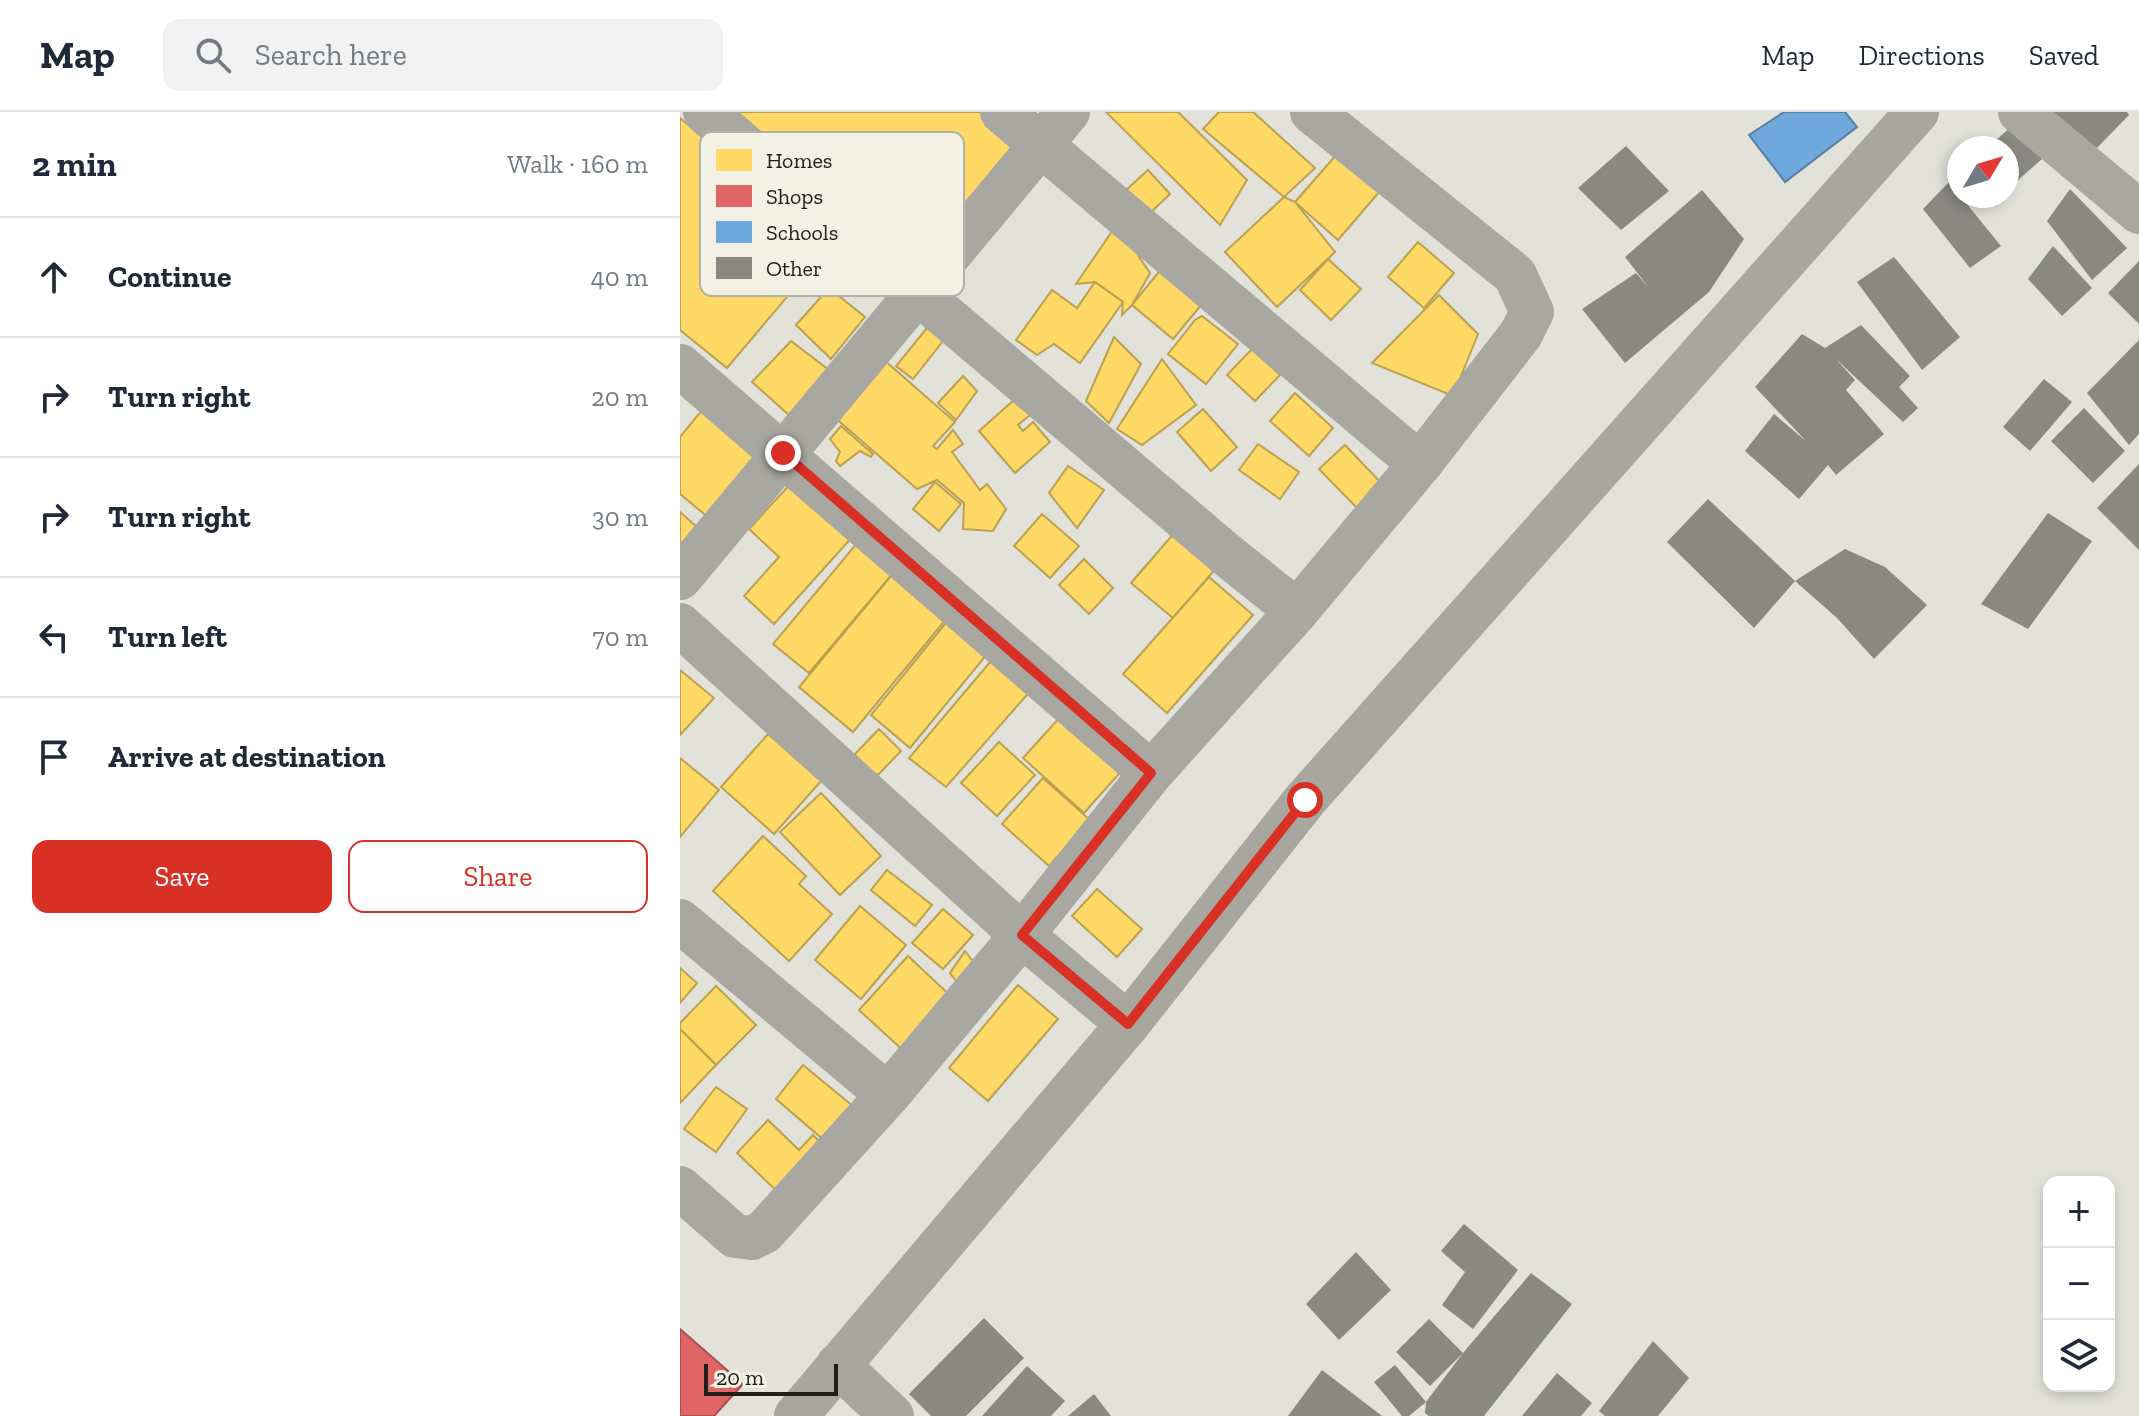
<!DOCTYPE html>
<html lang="en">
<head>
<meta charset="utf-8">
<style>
  body { margin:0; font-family:"Zilla Slab",serif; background:#f2f2f3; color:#1f2937 }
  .controls { position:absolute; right:24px; bottom:24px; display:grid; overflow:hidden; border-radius:16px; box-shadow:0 4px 12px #0003 }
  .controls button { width:72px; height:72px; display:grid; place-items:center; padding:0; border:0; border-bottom:2px solid #e0e1e3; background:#fff; color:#1f2937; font:40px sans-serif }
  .compass { position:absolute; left:1267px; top:24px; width:72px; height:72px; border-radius:50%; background:#fff; box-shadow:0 4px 12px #0003; rotate:52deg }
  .scale { position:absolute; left:24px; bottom:20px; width:134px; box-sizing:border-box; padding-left:8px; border:4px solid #1f1e19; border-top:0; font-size:22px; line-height:28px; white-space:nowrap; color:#1f1e19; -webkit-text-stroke:6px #f3f0e4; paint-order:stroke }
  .stop { position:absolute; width:24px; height:24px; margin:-18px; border:6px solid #d93025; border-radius:50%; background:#fff }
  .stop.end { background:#d93025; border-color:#fff; box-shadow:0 2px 8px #0008 }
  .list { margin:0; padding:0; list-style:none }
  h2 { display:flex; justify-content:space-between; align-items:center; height:104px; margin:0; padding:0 32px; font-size:34px }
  h2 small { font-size:26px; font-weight:400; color:#747a83 }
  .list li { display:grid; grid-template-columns:52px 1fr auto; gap:24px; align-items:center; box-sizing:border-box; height:120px; padding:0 32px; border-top:2px solid #e0e1e3 }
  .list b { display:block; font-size:30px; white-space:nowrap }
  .list em { font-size:26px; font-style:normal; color:#747a83 }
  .actions { display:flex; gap:16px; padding:24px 32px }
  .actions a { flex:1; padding:18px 0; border:2px solid #d93025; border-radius:16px; text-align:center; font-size:28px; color:#d93025 }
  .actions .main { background:#d93025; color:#fff }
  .icon { flex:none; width:44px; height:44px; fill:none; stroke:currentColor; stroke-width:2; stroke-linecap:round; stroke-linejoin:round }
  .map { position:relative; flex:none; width:1459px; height:1304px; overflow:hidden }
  header { display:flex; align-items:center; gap:48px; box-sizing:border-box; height:112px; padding:0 40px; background:#fff; border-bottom:2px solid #e0e1e3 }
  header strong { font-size:38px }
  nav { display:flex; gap:44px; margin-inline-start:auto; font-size:28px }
  .search { width:560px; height:72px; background:#f2f2f3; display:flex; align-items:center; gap:20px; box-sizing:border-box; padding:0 28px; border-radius:16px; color:#747a83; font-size:30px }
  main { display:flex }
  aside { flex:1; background:#fff }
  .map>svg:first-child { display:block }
</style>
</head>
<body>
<header>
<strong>Map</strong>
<div class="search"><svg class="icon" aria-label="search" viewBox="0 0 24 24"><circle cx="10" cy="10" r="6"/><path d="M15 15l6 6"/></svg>Search here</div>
<nav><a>Map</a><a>Directions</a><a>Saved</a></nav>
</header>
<main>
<aside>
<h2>2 min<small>Walk · 160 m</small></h2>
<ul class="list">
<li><svg class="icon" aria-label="ahead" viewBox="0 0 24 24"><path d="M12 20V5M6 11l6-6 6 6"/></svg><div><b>Continue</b></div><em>40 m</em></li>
<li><svg class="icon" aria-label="right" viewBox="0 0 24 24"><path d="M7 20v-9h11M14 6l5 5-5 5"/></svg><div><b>Turn right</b></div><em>20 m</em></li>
<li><svg class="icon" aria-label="right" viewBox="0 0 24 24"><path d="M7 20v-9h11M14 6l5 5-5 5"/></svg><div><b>Turn right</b></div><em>30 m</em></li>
<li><svg class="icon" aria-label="left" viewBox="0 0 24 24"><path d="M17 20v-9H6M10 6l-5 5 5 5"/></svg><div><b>Turn left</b></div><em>70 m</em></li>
<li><svg class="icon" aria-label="arrive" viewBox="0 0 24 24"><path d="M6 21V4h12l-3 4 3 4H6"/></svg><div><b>Arrive at destination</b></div></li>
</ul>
<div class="actions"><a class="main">Save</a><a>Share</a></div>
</aside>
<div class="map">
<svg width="1459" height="1304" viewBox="0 0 1459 1304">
  <rect width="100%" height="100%" fill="#e2e1da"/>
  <g fill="#ffd966" stroke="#bca14f" stroke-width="2">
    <path d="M55,0h261l27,22 -109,133z"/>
    <path d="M426,0h72l69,68 -27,45z"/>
    <path d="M539,0h34l62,56 -31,29 -81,-68z"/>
    <path d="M0,6l149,129 -102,121 -47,-38z"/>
    <path d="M657,42l43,37 -42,49 -43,-38z"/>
    <path d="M468,58l22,24 -22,21 -23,-24z"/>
    <path d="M604,85l11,5 40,50 -58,55 -52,-55z"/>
    <path d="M437,112l33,49 -18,32 -10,10 1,-13 -28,-20 -19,2z"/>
    <path d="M738,130l36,31 -30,35 -36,-31z"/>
    <path d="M648,147l33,30 -30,31 -31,-30z"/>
    <path d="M486,151l41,35 -34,41 -41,-34z"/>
    <path d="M415,170l28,20 -43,61 -26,-19 -17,11 -21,-15 36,-50 25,18z"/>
    <path d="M149,176l36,29 -34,42 -35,-34z"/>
    <path d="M759,183l39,39 -25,62 -81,-33z"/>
    <path d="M522,204l36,28 -32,40 -38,-30 27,-34z"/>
    <path d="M247,216l16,13 -30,38 -17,-13z"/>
    <path d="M434,225l27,27 -32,59 -23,-22z"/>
    <path d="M111,229l38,29 -40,45 -37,-33z"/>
    <path d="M572,237l28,26 -25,26 -28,-26z"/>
    <path d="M203,247l72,63 -22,24 4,3 16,-19 10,14 -11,8 28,38 7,-6 19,25 -13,22 -30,-2 1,-26 -27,-23 -20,9 -84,-73z"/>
    <path d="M482,247l34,46 -54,40 -25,-16z"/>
    <path d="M283,264l14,15 -21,29 -18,-17z"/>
    <path d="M615,281l38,35 -24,28 -39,-35z"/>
    <path d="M335,287l15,16 -12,10 5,6 10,-9 17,20 -35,31 -36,-42z"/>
    <path d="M523,297l34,38 -26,24 -34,-39z"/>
    <path d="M22,298l58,49 -51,59 -29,-24v-57z"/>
    <path d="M161,314l32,28 -2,3 -11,-6 -20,15 -4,-5 4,-9 -10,-13z"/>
    <path d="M578,332l41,28 -19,27 -41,-29z"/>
    <path d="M665,333l39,41 -25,24 -40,-41z"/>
    <path d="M388,354l36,24 -27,38 -28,-35z"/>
    <path d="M114,368l60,55 -80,89 -30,-28 35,-39 -30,-28z"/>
    <path d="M255,370l26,22 -22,27 -26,-22z"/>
    <path d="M0,400l17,15 -17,19z"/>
    <path d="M362,402l37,32 -29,32 -36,-32z"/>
    <path d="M502,412l41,36 -50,58 -42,-35z"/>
    <path d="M183,424l36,30 -90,107 -36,-29z"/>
    <path d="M404,447l29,29 -24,26 -30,-29z"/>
    <path d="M211,464l65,31 -103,125 -54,-45z"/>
    <path d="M529,465l44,38 -86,98 -44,-39z"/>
    <path d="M273,502l40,33 -83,101 -39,-33z"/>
    <path d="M316,543l37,33 -87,99 -37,-29z"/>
    <path d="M0,558l34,28 -34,37z"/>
    <path d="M392,592l60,55 -48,54 -61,-55z"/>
    <path d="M199,617l22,22 -25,26 -22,-22z"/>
    <path d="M88,622l53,47 -47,53 -53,-47z"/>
    <path d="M319,630l36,33 -38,41 -36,-33z"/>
    <path d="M0,646l39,32 -39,47z"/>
    <path d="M363,666l47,42 -41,46 -47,-42z"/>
    <path d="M141,681l60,63 -41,39 -60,-63z"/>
    <path d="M83,724l43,40 -7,8 33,30 -43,47 -76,-70z"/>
    <path d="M207,758l45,35 -17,21 -44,-36z"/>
    <path d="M417,777l45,40 -25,28 -45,-41z"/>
    <path d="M180,794l46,39 -45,54 -46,-39z"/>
    <path d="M263,797l30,26 -30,34 -31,-26z"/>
    <path d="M285,839l17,22 -17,20 -15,-20z"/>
    <path d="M228,844l47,44 -49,53 -47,-43z"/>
    <path d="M0,856l17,15 -17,20z"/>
    <path d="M338,873l40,34 -70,82 -39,-33z"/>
    <path d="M36,874l40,39 -40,40 -36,-36v-6z"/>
    <path d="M0,917l36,36 -36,38z"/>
    <path d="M123,953l57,47 -28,35 -56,-48z"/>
    <path d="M36,975l31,22 -31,43 -32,-23z"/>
    <path d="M88,1008l31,30 14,-15 18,18 -45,47 -49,-47z"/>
  </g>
  <path fill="#e06666" stroke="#a6504f" stroke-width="2" d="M0,1217l63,55 -29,32h-34z"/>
  <path fill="#6fa8dc" stroke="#577fa2" stroke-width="2" d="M1104,0h61l12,15 -72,55 -36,-47z"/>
  <g fill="#898883">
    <path d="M1367,0h80l2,3 -37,38z"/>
    <path d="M1340,7l31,32 -44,39v-42h-20z"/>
    <path d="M946,34l43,45 -48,39 -43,-42z"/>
    <path d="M1269,70l52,64 -31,22 -47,-59z"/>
    <path d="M1390,77l57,59 -35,32 -45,-59z"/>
    <path d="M1022,78l42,49 -35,53 -84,71 -43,-54 54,-36 13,15 -24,-31z"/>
    <path d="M1373,134l39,42 -30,28 -34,-37z"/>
    <path d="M1214,145l66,80 -38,33 -65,-88z"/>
    <path d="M1459,149v63l-31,-31z"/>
    <path d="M1181,213l49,51 -11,11 19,21 -15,14 -67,-63 19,21 -9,10 38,44 -48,41 -8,-10 -29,34 -54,-48 29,-37 32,27 -51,-54 47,-53 23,14z"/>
    <path d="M1459,228v94l-10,11 -42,-52z"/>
    <path d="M1364,267l28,23 -42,49 -27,-24z"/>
    <path d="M1404,296l41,43 -32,32 -42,-42z"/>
    <path d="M1459,352v86l-42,-42z"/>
    <path d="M1028,387l87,82 -41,47 -87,-86z"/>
    <path d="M1368,401l44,28 -64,88 -47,-25z"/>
    <path d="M1165,437l40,18 42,38 -53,54 -37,-41 -42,-37z"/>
    <path d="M784,1112l54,46 -45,59 -31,-24 23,-33 -24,-21z"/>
    <path d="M676,1140l35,38 -52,50 -33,-36z"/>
    <path d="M851,1161l41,31 -88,112h-55l-4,-3 1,-11 37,-49z"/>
    <path d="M304,1206l40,40 -58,58h-35l-22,-22z"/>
    <path d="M749,1207l34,34 -33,33 -34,-34z"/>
    <path d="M973,1229l36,37 -31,38h-53l-6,-5z"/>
    <path d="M715,1253l31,37 -17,14h-7l-28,-34z"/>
    <path d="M347,1254l38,35 -14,15h-69z"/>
    <path d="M642,1258l60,46h-94z"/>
    <path d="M877,1261l35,30 -11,13h-59z"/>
    <path d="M414,1282l17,22h-43z"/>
  </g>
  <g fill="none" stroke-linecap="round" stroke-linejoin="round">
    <g stroke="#a9a7a1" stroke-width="44">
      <path d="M25,0l522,443 70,56"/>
      <path d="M322,0l418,352"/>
      <path d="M1340,0l119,100"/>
      <path d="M0,254l471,407"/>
      <path d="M0,466l388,-466"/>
      <path d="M0,513l342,310 106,89"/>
      <path d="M0,809l208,174"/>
      <path d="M0,1076l55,48 17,2 12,-6 124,-137 134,-160 129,-162 146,-162 123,-147 101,-130 11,-22 -17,-37 -203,-163"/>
    </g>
    <g stroke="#a7a69f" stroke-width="44">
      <path d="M158,1253l54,51"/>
      <path d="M116,1304l332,-392 177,-224 612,-688"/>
    </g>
  </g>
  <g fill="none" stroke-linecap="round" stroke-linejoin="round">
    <path stroke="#d93025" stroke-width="10" d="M103,341l368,320 -129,162 106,89 177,-224"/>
  </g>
  <rect x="20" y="20" width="264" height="164" rx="12" fill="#f3f0e4" stroke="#b3b1a7" stroke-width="2"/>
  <rect x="36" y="37" width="36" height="22" fill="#ffd966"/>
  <rect x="36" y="73" width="36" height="22" fill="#e06666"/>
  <rect x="36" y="109" width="36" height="22" fill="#6fa8dc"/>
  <rect x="36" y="145" width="36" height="22" fill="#898883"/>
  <g font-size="22" fill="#1f1e19">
    <text x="86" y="56">Homes</text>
    <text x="86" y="92">Shops</text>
    <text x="86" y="128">Schools</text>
    <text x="86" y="164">Other</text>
  </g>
</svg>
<div class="controls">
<button>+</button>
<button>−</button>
<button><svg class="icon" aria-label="layers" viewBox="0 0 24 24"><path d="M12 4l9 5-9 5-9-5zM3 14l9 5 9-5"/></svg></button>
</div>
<svg class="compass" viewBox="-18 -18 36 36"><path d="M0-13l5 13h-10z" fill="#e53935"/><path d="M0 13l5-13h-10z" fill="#747a83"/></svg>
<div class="scale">20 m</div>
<div class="stop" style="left:625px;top:688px"></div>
<div class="stop end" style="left:103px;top:341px"></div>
</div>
</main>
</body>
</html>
